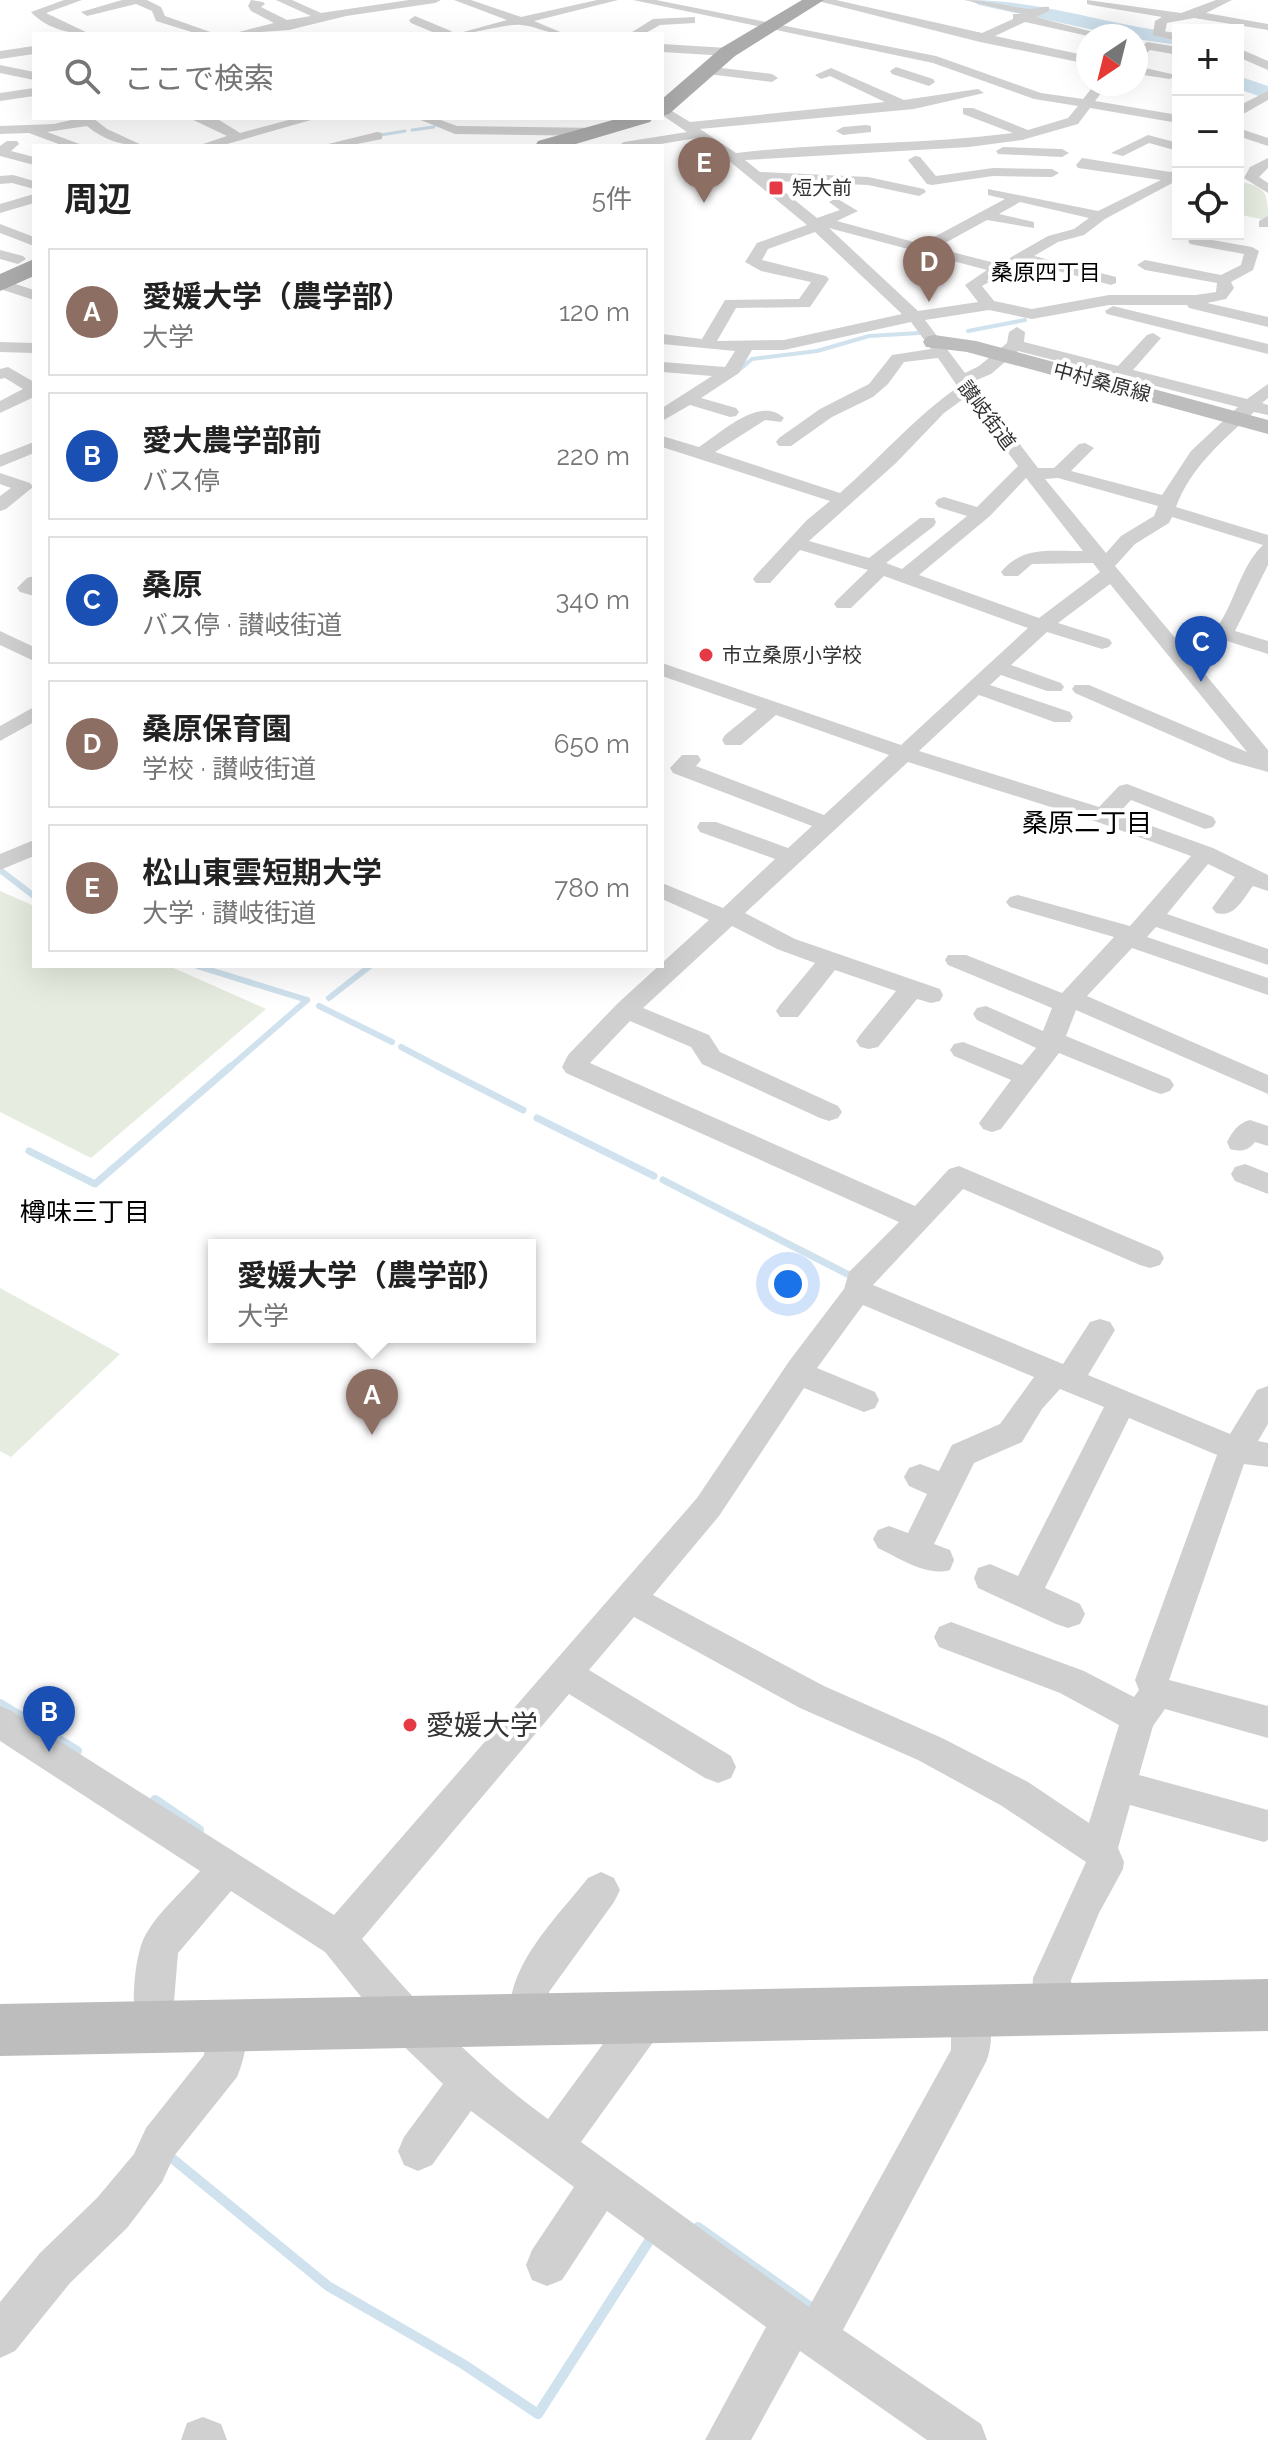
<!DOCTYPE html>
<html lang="ja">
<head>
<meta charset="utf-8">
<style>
  body { margin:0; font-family:Raleway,"Noto Sans JP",sans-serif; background:#f2f2f2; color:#222 }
  .controls { position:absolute; right:24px; top:24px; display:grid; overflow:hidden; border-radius:0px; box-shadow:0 8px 32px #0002 }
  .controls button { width:72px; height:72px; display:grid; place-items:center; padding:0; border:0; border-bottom:2px solid #e0e0e0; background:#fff; color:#222; font:40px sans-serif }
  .compass { position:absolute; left:1076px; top:24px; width:72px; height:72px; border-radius:50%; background:#fff; box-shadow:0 8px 32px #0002; rotate:215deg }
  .you { position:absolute; left:788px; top:1284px; width:28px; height:28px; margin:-20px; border:6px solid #fff; border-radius:50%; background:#1a73e8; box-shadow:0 0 0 12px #1a73e833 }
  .badge { display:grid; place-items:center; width:52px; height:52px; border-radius:50%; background:#db2777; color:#fff; font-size:26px; font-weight:700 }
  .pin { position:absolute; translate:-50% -66px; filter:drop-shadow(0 2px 4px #0008) }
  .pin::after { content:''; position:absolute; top:42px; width:28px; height:24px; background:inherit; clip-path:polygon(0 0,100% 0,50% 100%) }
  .popup { position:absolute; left:208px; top:1239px; width:328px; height:104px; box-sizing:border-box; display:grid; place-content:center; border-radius:0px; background:#fff; filter:drop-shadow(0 2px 6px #0005); font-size:26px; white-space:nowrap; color:#767676 }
  .popup b { font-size:30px; color:#222 }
  .popup::after { content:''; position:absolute; left:50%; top:100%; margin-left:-16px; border:16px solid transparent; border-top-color:#fff }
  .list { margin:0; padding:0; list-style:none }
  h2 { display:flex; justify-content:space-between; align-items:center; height:104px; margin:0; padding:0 32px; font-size:34px }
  h2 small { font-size:26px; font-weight:400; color:#767676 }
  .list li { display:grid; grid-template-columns:52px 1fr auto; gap:24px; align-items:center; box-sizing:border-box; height:128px; margin:0 16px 16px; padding:0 16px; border:2px solid #e0e0e0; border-radius:0px }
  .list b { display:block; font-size:30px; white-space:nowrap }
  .list p { margin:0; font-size:26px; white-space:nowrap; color:#767676 }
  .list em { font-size:26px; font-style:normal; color:#767676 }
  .icon { flex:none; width:44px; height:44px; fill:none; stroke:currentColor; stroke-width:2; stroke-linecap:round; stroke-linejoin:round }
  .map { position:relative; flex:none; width:1268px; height:2440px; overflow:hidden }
  .search { position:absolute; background:#fff; box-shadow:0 8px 32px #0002; left:32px; top:32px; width:632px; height:88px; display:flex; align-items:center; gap:20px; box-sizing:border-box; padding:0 28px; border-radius:0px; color:#767676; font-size:30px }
  .panel { position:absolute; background:#fff; box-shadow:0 8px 32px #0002; left:32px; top:144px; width:632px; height:824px; border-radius:0px }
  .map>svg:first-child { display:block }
</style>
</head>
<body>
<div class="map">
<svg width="1268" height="2440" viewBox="0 0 1268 2440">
  <rect width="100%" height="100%" fill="#fff"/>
  <g fill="#e6ecdf">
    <path d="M1238,181c26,6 30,9 30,36l-4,3 -26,-6z"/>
    <path d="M0,891l34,15v60h135l97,43 -175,149 -91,-46z"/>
    <path d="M0,1288l120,66 -109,103 -11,-6z"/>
  </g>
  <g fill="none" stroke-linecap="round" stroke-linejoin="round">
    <g stroke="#cfe2ee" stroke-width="3">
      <path d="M412,130l22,-3"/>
      <path d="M381,135l24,-4"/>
    </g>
    <g stroke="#cfe2ee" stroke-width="4">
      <path d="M968,331l57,-11"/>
      <path d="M739,370l13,-11 65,-8 52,-15 50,-3"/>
    </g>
    <g stroke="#cfe2ee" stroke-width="6">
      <path d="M0,870l34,26"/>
      <path d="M197,966l110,34"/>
      <path d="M329,998l41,-32"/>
      <path d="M319,1006l73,36"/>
      <path d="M401,1047l40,21"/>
      <path d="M229,1068l78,-68"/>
    </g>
    <g stroke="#cfe2ee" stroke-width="7">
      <path d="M437,1066l86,44"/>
      <path d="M537,1118l117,58"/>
      <path d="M29,1151l66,33 136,-118"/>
      <path d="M663,1180l190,97"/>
    </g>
    <g stroke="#cfe2ee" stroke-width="10">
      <path d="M0,1704l77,47"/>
      <path d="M155,1800l44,30"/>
      <path d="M168,2155l160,131 135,78 75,50 111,-173"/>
      <path d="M698,2227l117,83"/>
    </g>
    <g fill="#cfe2ee" fill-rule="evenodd">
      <path d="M970,0c70,0 138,25 208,33v12l-42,-6v-3h-15l-142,-31z"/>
      <path d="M1238,76l30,10v13l-30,-10z"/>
    </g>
    <g fill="#d0d0d0" fill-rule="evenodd">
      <path d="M64,0h18l-36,13 44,21c-22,0 -44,-6 -59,-22z"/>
      <path d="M122,0h25l14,7 4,9 51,18h-18l-42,-13 -4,-10 -16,-7 -49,12 -6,-4z"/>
      <path d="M251,0l12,2 2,2 -4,3 26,13 24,-4 -35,-16h16l29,13 88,-13h32l-6,3 -89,13 -57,14 -58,4 43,-11 -23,-12 -3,-5z"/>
      <path d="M454,0h17l50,17 76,-17h21l-84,21 31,13c-18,0 -29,-8 -44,-9 -15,-2 -45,9 -65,9l51,-14z"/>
      <path d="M633,0h23l280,56 105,37 42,6 12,-15h13l-13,17 83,14v8l-88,-15 -12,16 -56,16 -53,7 -224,13 15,12 108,5 56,12 2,3 -7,4 -51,-11 -97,-4 46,37 23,-8 -11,-8 7,-4 22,13 -21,10 84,23 84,-45 -17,-4v-6l110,22 63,-31 -83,-12 -2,-3 6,-7 88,14 8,-3v11l-73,39 -21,16 -26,7 -24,14 82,21v6l-5,2 -87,-23 -42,24 12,15 38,8 77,-14h87l20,-3 1,-9 -72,-13 -8,-5 8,-5 76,15 20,-10 3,-11 -54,-10 -2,-3 7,-4 57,10 7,4 -6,19 -22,12 3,6 -8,11 -19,4 61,14v10l-79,-19 -2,-3h-78l-77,14 -43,-9 -64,10 40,53 14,-7 28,-23 2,-11 8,-5 8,5 -1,10 94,24 29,-31 6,-2 8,5 -28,32 114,29 21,-15v14l-6,5 6,2v10l-14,-3c-32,29 -63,55 -78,95l92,28v30l-33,66 33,10v13l-41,-13 -19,17 -13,4 73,88v22l-36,-10 -157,-69 -3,-4 3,-4h14l158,67 -137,-168 -52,39 51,16 3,4 -3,4 -7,2 -55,-17 -36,33 50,18 3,4 -3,4h-14l-46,-16 -11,10 80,27 3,5 -3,5h-16l-75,-27 -60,56 180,56 20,-21 8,-2 86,33 3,5 -3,5 -8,2 -74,-29 -13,14 95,34 55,27v16l-15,-5c-11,14 -18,32 -37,27l-4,-5 23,-31 -27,-13 -41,50 101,35v16l-112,-38 -9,10 121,41v17l-136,-47 -45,48 181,79v19l-192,-84 -10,26 104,43 4,6 -4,6 -9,3 -9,-3 -93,-38 -58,76 -9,3 -9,-3 -4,-6 32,-43 -57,-24 -4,-6 4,-6 9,-2 59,23 14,-17 -59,-28 -4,-6 4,-6 9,-2 57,25 9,-23 -104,-43 -3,-5 3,-5h18l96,38 52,-56 -104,-30 -4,-5 4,-5 8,-2 112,31 61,-70 -96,-35 -187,-59 -163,151 50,26 145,50 3,6 -3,6 -9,2 -14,-4 -39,48 -9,2 -9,-2 -4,-6 4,-6 36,-44 -61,-21 -37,47h-18l-4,-6 4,-6 35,-42 -38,-14 -45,-23 -89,82 66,27 11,17 118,54 4,6 -4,6 -9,3 -9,-3 -118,-54 -11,-17 -61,-26 -40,42 325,143 34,-37 10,-3 201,85 4,7 -4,7 -10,3 -10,-3 -177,-76 -90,96 190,79 27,-42 10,-3 10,3 5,8 -27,45 142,59 27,-44 11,-4v38l-10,17 10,2v24l-24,-3 -75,216 99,26v32l-103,-29 -12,17 -14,49 129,35v30l-4,2 -134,-37 -12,43 6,14 -1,7 -24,44 -28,67 3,30 -5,14 -14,5 -14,-5 -9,-32 1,-14 53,-116 -84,-56 -84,-46 -118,-52 -166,-91 -45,53 142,86 5,11 -5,11 -13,5 -13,-5 -136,-84 -207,245c57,67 115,129 186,180l85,-116 14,-5 14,5 5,14 -5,14 -80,111 228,165 142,-257v-38l5,-14 14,-5 14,5c8,21 10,44 2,64l-143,268 138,94 6,16h-60l-127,-89 -49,89h-46l61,-113 -159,-116 -45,69 -15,6 -15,-6 -6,-15 6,-15 42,-63 -103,-76 -39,54 -14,6 -14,-6 -6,-14 6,-14 39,-53 -52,-50 -66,-82 -94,-61 -53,62 -6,73 -5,14 -14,5 -14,-5c-9,-23 -6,-84 7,-106 13,-23 37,-43 54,-63l-200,-130v-35l12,5 322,204 363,-417 93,-138 54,-71 5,-17 50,-50 -333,-149 -4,-6 6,-12 49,-51 92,-84 -47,-21v-16l61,25 52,-49 -75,-27 -3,-5 3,-5h16l72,26 24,-22 -139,-53 -3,-5 12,-13h16l3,5 -5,6 128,49 65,-60 -113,-40 -35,30h-16l-3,-5 3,-5 32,-26 -95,-33v-13l239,82 127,-117 -144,-52 -33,32h-14l-3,-4 3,-4 31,-30 -68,-20 -30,33h-14l-3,-4 3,-4 51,-55 23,-19 -168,-54v-11l37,11c22,-14 61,-52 85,-29l-3,4 -16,-2 -50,32 125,41c40,-35 75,-76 118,-106l-20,-29 -34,4 -16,22 -15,13 -41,20 -41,29h-12l-3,-4 3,-4 41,-29 49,-25 23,-29 39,-6 -20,-27 -127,28h-32l-13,23 -38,25 35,10 3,4 -3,4 -6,1 -40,-12 -28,16v-13l50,-32 -50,-4v-10l63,5 10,-16 -73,-7v-10l40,5 23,-39 74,-1 12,-17 -50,-11 -16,-9 12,-19 50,-18 -79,-65 -31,-22 -48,8h-32l7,-4 63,-10 -25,-17v-10l28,17 195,-20 -55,-26 -9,3 -6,-4 16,-7 73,32 74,-11 6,4 -70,16 -214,20 36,24c92,-11 185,-8 277,-20l-50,-19v-6h10l55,22 40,-12 10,-12 -44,-7 -101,-36zM1020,202l69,16 -15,11 -26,7 -49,28 -63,-16 51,-28 47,8v-6l-35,-8zM829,228l158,42 -22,15 13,17 -60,9zM815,232l87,82 -118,26 -67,1 19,-33 74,-1 19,-28 -3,-3 -64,-16 6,-11zM1018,351l220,56 -47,44 -29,44 -91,-24 23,-23 -9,-5 -6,1 -25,24h-16l-66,-86 19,-8zM966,397l52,69 -41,41 -33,-10 -6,2 -3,4 3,4 29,9 -65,53 -16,-6 48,-37 2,-4 -2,-4h-14l-51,40 -60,-17 87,-78 48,-50zM1026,478l57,73c-32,1 -60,-6 -82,21l3,4h14l14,-12 61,-1 7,9 -61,46 -120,-43 71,-59zM1058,478l100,28 -4,10 -33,20 -15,17 -61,-74zM1172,517l91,28c-32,30 -30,91 -77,106l-71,-85 20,-22 34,-21zM863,1305l171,72 -34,47 -48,21 -13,26 -19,-7 -11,4 -5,9 5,9 18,8 -19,39 -19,-7 -11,4 -5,9 5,9c21,10 49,29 72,22l4,-10 -4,-10 -16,-6 40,-81 48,-21 20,-33 18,-20 44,18 -86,169 -28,-12 -12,4 -4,10 4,10 78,36 12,4 12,-4 5,-10 -5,-10 -35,-16 84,-170 88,37 -82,225 4,10 -5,7 -50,-26 -133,-49 -12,5 -5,10 5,10 121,46 59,32 -30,98 -61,-41 -86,-44 -118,-52 -171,-91 66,-79 85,-128 60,24 11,-4 4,-8 -4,-8 -58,-24z"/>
      <path d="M814,0h22l146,33 31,-14v-5h10l-59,-14c23,0 44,7 66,9 7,0 12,-3 19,-2v4l-13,6 61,16 -9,3 -63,-14 -30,14 93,20v8l-108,-22z"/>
      <path d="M1087,0l94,13 35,-13h16l-26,13 62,11v6l-74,-12 -27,5 -2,9 13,1v8l-25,-6 2,-14 7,-4 -71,-12 -4,-1z"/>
      <path d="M415,16l36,15 2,3h-16l-26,-11 -2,-3z"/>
      <path d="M695,17v6l-35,2 -16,9h-15l24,-15z"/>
      <path d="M1147,42l31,5v8l-28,-5 -14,12v-11z"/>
      <path d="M662,44l66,4 6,4 -6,4 -66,-4z"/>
      <path d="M34,46v8l-34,5v-8z"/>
      <path d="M1238,48l30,13v9l-30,-13z"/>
      <path d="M0,65l34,7v8l-34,-7z"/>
      <path d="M704,66l68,8 6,4 -6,4 -72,-9 -2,-3z"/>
      <path d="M1136,66l40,9 -6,4 -34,-5z"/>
      <path d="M896,67l37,12 2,3 -6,4 -37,-12 -2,-3z"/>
      <path d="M34,88v8l-34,5v-8z"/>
      <path d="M1268,91v9l-30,17v-11z"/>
      <path d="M80,118h13l14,11 37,17c-22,0 -40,-6 -57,-20l-40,6 38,14h-21l-35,-13 -29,1v-8l54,-2z"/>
      <path d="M189,118h27l24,15 56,-15h22l-98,28h-23l30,-10z"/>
      <path d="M416,118h19l22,8 145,2 7,4 -7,4 -147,-2z"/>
      <path d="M866,125l5,1v6l-28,3 -7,-4 7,-4z"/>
      <path d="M1238,128l30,10v8l-30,-10z"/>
      <path d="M377,132l5,1v6l-35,7h-27z"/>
      <path d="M1148,135l30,8v8l-29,-8 -26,13 -12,-3z"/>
      <path d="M7,141h10l2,3 -8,7 23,6v8l-34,-9v-10z"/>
      <path d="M1003,147l59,2 7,4 -7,4 -64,-3 -2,-3z"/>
      <path d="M915,156l5,1 16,19 57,-8 59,1 7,4 -7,4 -59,-1 -61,9 -5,-1 -19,-24z"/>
      <path d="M1268,158v10l-9,9 9,6v10l-24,-15 6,-11z"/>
      <path d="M0,176l13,-1 21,6v8l-22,-6 -12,1z"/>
      <path d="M34,194v9l-34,10v-9z"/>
      <path d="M1268,216v11h-9v-6z"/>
      <path d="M0,224l34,13v9l-34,-13z"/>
      <path d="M0,250l23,6 3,3 -8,5 -18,-5z"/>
      <path d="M0,279l34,11v10l-34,-11z"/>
      <path d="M1113,306l155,38v10l-161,-40 -2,-3z"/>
      <path d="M0,342l34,1v10l-34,-1z"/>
      <path d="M8,367l26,15v15l-34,16v-12l23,-12 -18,-11 -5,1v-10z"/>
      <path d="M34,442v11l-34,14v-12z"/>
      <path d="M0,473l30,10 3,4 -27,22 -6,2v-15l11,-8 -11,-4z"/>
      <path d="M34,576v20l-14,-4 -3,-4 10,-10z"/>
      <path d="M0,631l34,16v14l-34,-16z"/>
      <path d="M34,707v15l-34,19v-15z"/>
      <path d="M34,840v16l-34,14v-16z"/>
      <path d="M1250,1120l18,6v20l-13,-4c-7,9 -14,10 -25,7l-3,-7c6,-11 11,-19 23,-22z"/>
      <path d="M1245,1164l23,9v21l-33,-13 -4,-7 4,-7z"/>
      <path d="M601,1872l13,6 6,12 -6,12 -65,90 -1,26 -5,14 -14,5 -14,-5c-22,-54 42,-114 73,-154z"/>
      <path d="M228,2005l14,5c8,21 4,46 -5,67l-63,79 -12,26 -35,46 -57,55 -55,68 -15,7v-56l40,-49 57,-55 37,-44 12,-26 58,-73 5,-31 5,-14z"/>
      <path d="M203,2417l18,7 6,16h-46l6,-17z"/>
    </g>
    <g fill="#bdbdbd" fill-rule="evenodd">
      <path d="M934,335l42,6 292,79v14l-301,-82 -41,-5 -3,-5 3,-5z"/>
      <path d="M1268,1979v52l-1268,25v-52z"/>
    </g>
    <g fill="#ababab" fill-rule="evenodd">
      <path d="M802,0h22l-89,56 -66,58 -7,2v-17l59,-51z"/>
      <path d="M620,118h33l-3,4 -81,24h-34l3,-5z"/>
      <path d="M34,259v17l-34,15v-17z"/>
    </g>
  </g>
  <g fill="#e63946" stroke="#fff" stroke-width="3">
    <rect x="768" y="180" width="16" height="16" rx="4"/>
    <circle cx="706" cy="655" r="8"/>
    <circle cx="410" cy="1725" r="8"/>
  </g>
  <g text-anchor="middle" stroke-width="8" stroke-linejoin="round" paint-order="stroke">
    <g font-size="20" fill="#333" stroke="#fff" text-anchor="start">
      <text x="792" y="195">短大前</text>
      <text x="722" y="662">市立桑原小学校</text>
    </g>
    <g font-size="20" fill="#333" stroke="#fff">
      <text transform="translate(1102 382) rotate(15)" y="7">中村桑原線</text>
      <text transform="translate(987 415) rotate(53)" y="7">讃岐街道</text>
    </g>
    <g font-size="22" fill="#000" stroke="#fff">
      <text x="1046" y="280">桑原四丁目</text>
    </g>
    <g font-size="26" fill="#000" stroke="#fff">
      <text x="1087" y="832">桑原二丁目</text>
      <text x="85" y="1221">樽味三丁目</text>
    </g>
    <g font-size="28" fill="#333" stroke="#fff" text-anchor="start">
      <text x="426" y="1735">愛媛大学</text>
    </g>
  </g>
</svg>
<div class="controls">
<button>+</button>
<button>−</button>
<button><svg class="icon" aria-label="locate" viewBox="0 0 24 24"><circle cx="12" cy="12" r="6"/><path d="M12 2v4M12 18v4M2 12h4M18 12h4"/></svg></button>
</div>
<svg class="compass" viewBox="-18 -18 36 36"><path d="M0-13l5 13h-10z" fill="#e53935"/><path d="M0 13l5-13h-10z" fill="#767676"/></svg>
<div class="you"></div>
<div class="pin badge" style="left:372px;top:1435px;background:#8d6e63">A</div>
<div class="popup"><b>愛媛大学（農学部）</b>大学</div>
<div class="pin badge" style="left:49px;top:1752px;background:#1a4fb4">B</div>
<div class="pin badge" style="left:1201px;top:682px;background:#1a4fb4">C</div>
<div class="pin badge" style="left:929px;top:302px;background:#8d6e63">D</div>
<div class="pin badge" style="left:704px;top:203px;background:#8d6e63">E</div>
<div class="search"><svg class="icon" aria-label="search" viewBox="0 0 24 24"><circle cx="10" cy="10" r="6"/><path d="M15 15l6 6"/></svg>ここで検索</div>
<section class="panel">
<h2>周辺<small>5件</small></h2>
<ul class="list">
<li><span class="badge" style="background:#8d6e63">A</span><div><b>愛媛大学（農学部）</b><p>大学</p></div><em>120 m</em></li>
<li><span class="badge" style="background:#1a4fb4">B</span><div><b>愛大農学部前</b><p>バス停</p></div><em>220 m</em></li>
<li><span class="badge" style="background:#1a4fb4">C</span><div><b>桑原</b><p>バス停 · 讃岐街道</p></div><em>340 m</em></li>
<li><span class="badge" style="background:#8d6e63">D</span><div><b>桑原保育園</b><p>学校 · 讃岐街道</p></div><em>650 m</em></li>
<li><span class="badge" style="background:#8d6e63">E</span><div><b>松山東雲短期大学</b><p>大学 · 讃岐街道</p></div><em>780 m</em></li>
</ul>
</section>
</div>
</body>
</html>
